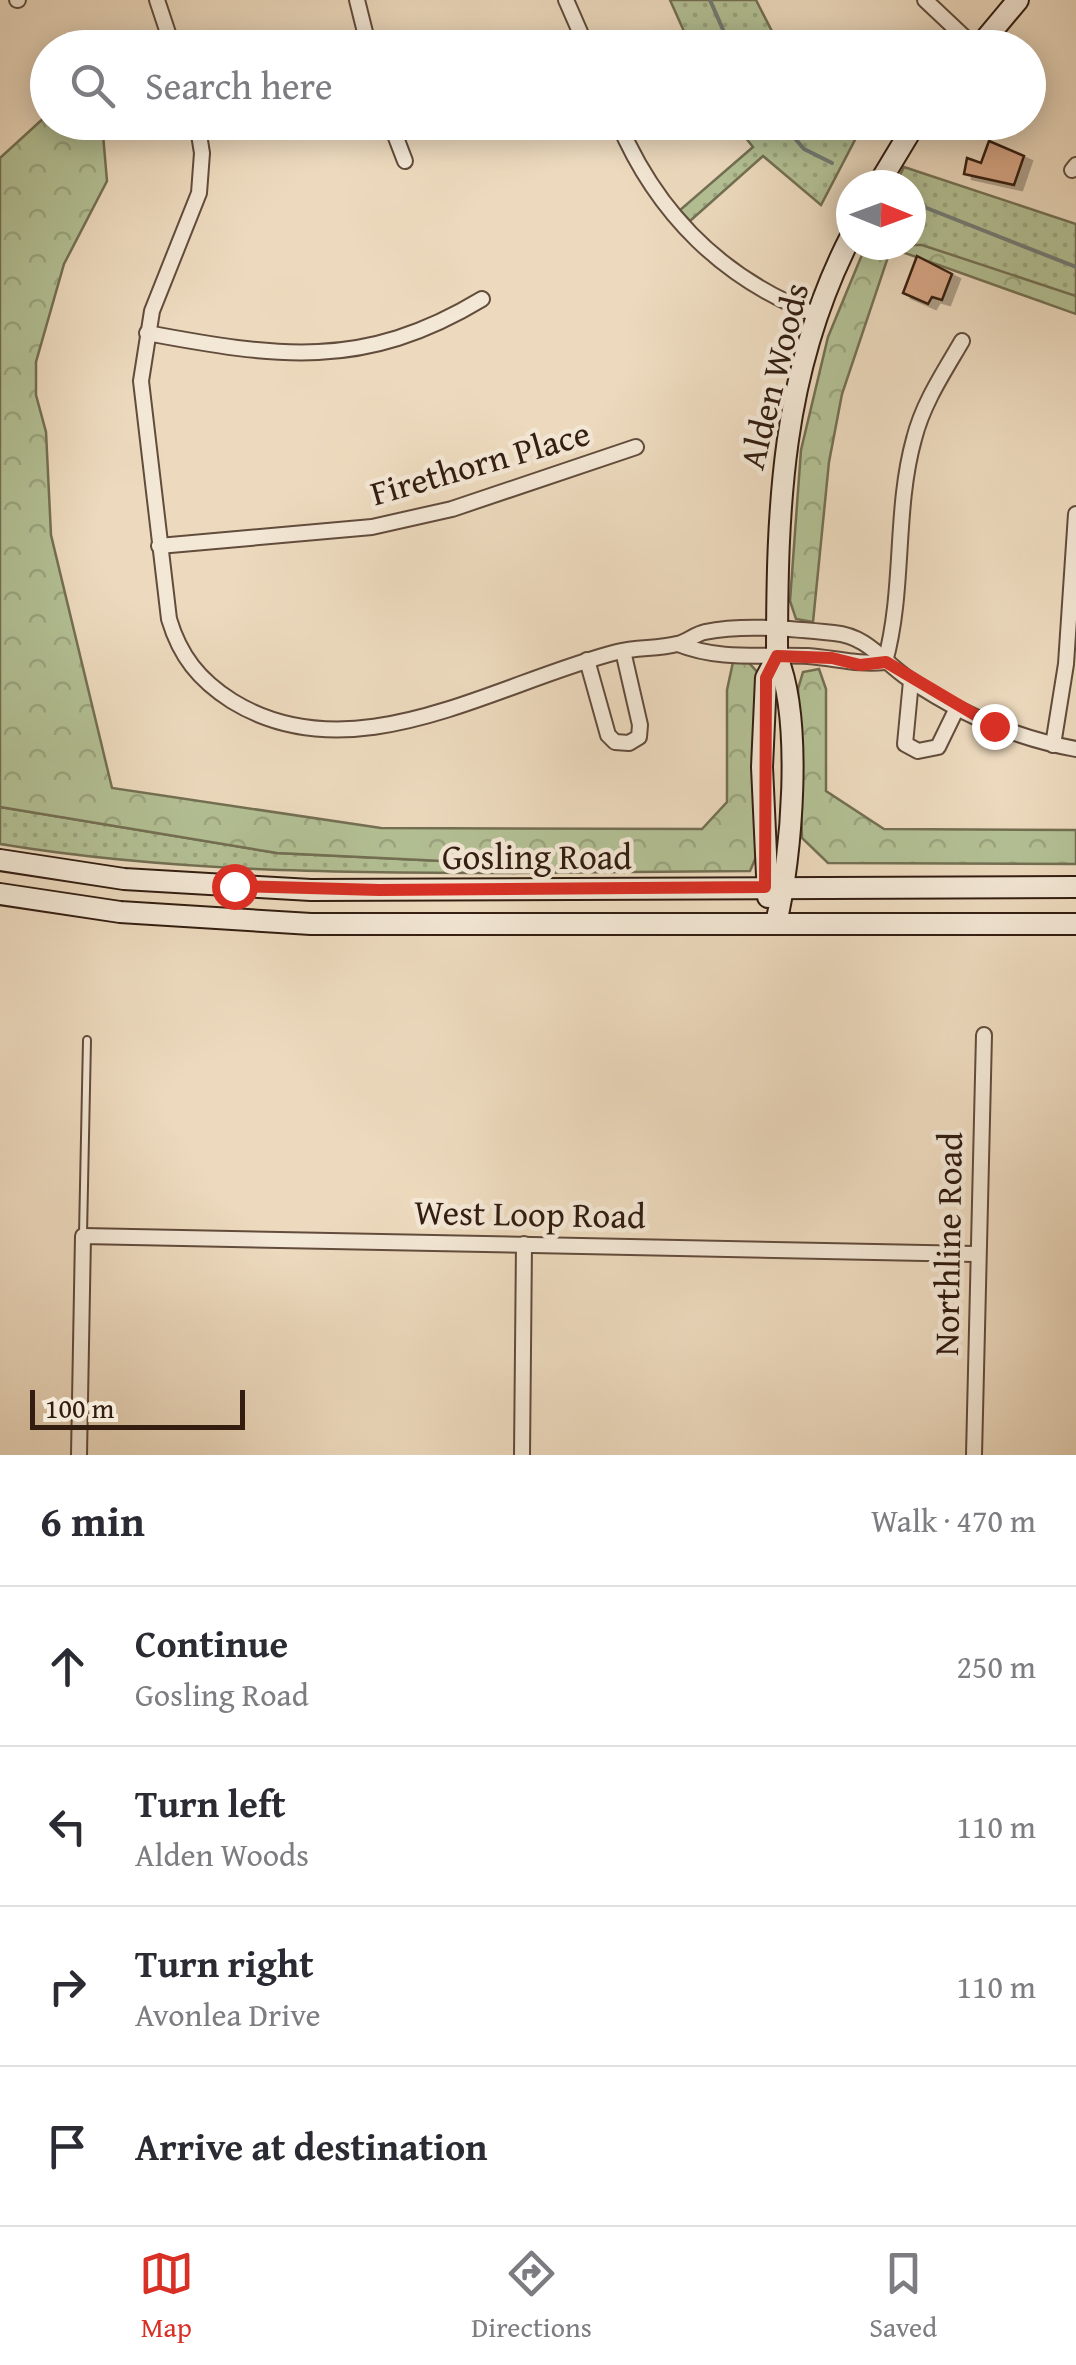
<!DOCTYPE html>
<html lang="en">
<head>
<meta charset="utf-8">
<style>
  body { margin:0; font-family:"Gentium Book Plus",serif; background:#f2f2f3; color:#2b2b33 }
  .compass { position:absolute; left:836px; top:170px; width:90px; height:90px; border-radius:50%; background:#fff; box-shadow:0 5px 25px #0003; rotate:91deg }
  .scale { position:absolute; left:30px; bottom:25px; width:215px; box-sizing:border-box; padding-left:10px; border:5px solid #331d11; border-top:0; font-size:28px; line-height:35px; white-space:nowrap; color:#331d11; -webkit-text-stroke:8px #f3e7d5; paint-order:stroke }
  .stop { position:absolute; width:30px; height:30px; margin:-22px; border:8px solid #d93025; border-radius:50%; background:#fff }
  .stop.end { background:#d93025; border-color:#fff; box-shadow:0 2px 10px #0008 }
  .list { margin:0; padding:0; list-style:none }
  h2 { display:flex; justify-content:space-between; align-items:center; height:130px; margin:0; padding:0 40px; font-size:42px }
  h2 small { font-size:32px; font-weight:400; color:#7c7c81 }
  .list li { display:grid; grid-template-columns:65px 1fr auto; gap:30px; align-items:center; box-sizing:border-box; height:160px; padding:0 40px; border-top:2px solid #e1e1e2 }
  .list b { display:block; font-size:38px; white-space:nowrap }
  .list p { margin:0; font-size:32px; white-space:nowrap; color:#7c7c81 }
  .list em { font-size:32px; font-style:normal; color:#7c7c81 }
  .icon { flex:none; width:55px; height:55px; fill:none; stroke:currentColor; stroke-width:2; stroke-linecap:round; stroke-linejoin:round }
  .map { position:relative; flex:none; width:1076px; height:1455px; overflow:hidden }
  .search { position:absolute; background:#fff; box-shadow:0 5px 25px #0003; left:30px; right:30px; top:30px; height:110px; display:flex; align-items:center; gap:25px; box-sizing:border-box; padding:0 35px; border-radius:55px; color:#7c7c81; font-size:38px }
  .sheet { height:770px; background:#fff }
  nav { display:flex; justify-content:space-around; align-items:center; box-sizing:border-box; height:140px; border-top:2px solid #e1e1e2; background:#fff; font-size:28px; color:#7c7c81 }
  nav a { display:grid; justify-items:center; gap:5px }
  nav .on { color:#d93025 }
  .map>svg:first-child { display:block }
</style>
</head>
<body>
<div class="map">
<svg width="1076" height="1455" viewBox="0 0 1076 1455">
  <defs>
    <pattern id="grass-dots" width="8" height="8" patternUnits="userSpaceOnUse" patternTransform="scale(2.5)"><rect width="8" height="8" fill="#b3c195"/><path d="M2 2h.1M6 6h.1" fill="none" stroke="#9aa57f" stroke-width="1.8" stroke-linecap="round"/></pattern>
    <pattern id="forest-crowns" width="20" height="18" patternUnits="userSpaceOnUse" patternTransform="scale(2.5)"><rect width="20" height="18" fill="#b3c195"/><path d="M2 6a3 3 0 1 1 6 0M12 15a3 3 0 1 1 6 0" fill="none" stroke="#9aa57f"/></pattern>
    <filter id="shadow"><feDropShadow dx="8" dy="5" stdDeviation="0" flood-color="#0004"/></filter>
  </defs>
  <rect width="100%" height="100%" fill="#eddabe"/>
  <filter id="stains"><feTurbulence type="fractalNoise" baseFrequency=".002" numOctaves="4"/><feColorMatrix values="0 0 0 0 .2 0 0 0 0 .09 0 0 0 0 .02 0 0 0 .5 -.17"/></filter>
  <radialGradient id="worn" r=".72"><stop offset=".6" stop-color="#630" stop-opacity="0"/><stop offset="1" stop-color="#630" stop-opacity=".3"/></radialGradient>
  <g fill="url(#grass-dots)" stroke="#736f53" stroke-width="2.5">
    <path d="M670,0h86l24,47h-89z"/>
    <path d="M734,123h110l14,11 -37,71 -58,-49 -73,65 -10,-11 73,-63z"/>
    <path d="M904,167l172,57v75l-173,-49 -6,-5h14v-60h-16z"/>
    <path d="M0,807l277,46 227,11 9,9c-172,0 -343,-1 -513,-29z"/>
  </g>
  <g fill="url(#forest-crowns)" stroke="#736f53" stroke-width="2.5">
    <path d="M47,115l1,7 54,1 5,58 -43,83 -28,98v33l10,37 5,103 61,253 269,40 321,1 25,-27v-112l6,-28 16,1 11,12 -4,182 -6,14 -237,2 -9,-9 -227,-11 -277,-46v-649z"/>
    <path d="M866,245h56l154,51v18l-185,-66 -49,146 -13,68 -16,160 -17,-3 -6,-18 11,-151 27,-113z"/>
    <path d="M819,669l7,20v102l58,38 192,1v34l-248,-1 -26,-25 -4,-149 5,-17z"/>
  </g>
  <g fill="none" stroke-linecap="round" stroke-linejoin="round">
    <g stroke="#717b76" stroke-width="4">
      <path d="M710,0l21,48"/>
      <path d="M781,122l23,27 28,14"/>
      <path d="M924,207l152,60"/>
    </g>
  </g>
  <g fill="#d9a787" stroke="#331d11" stroke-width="2.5" filter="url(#shadow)">
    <path d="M989,141l35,15 -10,29 -50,-11 3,-16 14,5z"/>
    <path d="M917,256l35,18 -10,26 -10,-3 -4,7 -25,-11z"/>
  </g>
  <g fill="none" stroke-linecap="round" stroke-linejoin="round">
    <g stroke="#624c3c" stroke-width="10">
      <path id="lane" d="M83,1234l4,-194"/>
    </g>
    <g stroke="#624c3c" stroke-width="18">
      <g id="street">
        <path d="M17,0h1"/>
        <path d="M157,0l16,48"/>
        <path d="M357,0l12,48"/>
        <path d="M566,0l21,48"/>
        <path d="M925,0l51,48"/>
        <path d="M197,122l5,31 -3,40 -47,118 -11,70 28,238c11,37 30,61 63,82 122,75 263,-18 385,-49 20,-5 41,-3 60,-8 10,-2 18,-10 28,-12 39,-8 90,-3 129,1 34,3 49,29 75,46 51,35 106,59 167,70"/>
        <path d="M390,122l15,39"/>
        <path d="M618,122c39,92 106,158 199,193"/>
        <path d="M1072,170l4,-5"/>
        <path d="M147,333c129,24 216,38 335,-34"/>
        <path d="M159,546l213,-19 80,-18 184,-62"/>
        <path d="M678,644c42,17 86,10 130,12 27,2 50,9 77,6"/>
        <path d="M587,660l21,75 7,7 14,1 10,-6 1,-12 -17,-74"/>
        <path d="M885,662c20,-73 9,-151 29,-223 9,-36 30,-67 48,-98"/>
        <path d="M911,681l-6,63 13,7 20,-4 19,-39"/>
        <path d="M1053,745l13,-81 10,-150"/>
        <path d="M79,1455l4,-219 892,18"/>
        <path d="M522,1455l2,-211"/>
        <path d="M974,1455l10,-420"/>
      </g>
    </g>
    <g stroke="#331d11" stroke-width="24">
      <g id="secondary">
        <path d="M978,48l40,-48"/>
        <path d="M878,185l38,-63"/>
        <path d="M0,860l124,19 187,11 765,-3"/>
        <path d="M0,894l120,18 191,12h765"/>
        <path d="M768,897l-6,-130 4,-89 11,-21"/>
        <path d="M776,923c16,-67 27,-203 1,-266 0,-150 4,-285 74,-421"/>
      </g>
    </g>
    <use href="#lane" stroke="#f3e7d5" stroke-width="6"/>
    <use href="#street" stroke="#f3e7d5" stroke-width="14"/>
    <use href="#secondary" stroke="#f3e7d5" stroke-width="20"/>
  </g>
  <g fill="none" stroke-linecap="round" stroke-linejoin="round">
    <path stroke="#d93025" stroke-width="12" d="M234,886l145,4 386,-3 1,-209 11,-22 55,2 28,7 26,-3 108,64"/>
  </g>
  <g text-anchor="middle" stroke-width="9" stroke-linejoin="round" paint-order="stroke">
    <g font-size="35" fill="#331d11" stroke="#f3e7d5">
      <text transform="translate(774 376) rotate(-76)" y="12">Alden Woods</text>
      <text transform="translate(480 463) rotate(-16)" y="12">Firethorn Place</text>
      <text x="537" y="869">Gosling Road</text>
      <text transform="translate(530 1214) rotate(1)" y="12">West Loop Road</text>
      <text transform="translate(948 1244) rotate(-89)" y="12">Northline Road</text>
    </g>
  </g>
  <rect width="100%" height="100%" filter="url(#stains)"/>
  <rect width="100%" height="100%" fill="url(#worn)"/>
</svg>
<svg class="compass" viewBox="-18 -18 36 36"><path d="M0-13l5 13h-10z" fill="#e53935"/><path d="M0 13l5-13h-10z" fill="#7c7c81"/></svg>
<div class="scale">100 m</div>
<div class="stop" style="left:234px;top:886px"></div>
<div class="stop end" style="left:994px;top:726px"></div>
<div class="search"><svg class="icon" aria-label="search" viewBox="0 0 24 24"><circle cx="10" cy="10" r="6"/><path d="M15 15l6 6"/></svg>Search here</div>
</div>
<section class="sheet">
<h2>6 min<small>Walk · 470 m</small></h2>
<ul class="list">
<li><svg class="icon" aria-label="ahead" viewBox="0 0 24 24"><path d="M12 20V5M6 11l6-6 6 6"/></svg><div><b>Continue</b><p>Gosling Road</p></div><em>250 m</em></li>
<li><svg class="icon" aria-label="left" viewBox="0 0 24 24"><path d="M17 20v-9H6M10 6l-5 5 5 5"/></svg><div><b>Turn left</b><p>Alden Woods</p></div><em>110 m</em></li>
<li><svg class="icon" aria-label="right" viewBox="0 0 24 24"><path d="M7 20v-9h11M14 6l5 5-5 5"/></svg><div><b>Turn right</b><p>Avonlea Drive</p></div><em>110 m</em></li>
<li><svg class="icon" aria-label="arrive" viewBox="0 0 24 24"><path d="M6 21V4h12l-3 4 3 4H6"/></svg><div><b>Arrive at destination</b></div></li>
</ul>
</section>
<nav>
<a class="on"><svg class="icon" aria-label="map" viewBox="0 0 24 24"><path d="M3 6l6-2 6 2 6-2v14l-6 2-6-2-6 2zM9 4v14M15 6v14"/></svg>Map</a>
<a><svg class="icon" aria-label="directions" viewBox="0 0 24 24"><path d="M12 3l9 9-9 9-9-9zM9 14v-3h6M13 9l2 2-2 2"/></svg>Directions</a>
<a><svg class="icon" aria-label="saved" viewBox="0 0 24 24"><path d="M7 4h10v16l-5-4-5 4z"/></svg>Saved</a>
</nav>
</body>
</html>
